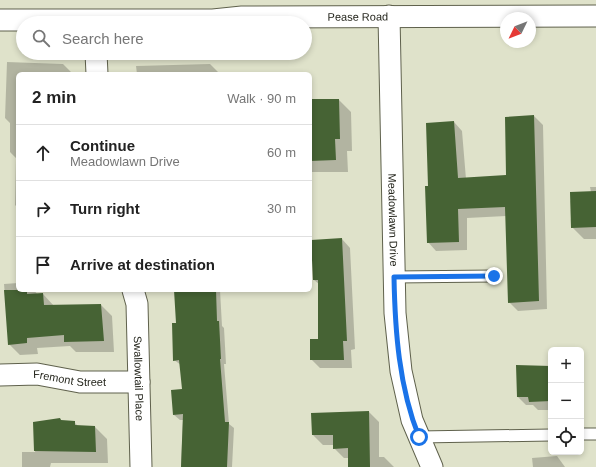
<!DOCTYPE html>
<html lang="en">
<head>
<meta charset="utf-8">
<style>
  body { margin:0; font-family:Helvetica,sans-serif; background:#f6f6f6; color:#222 }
  .controls { position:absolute; right:12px; bottom:12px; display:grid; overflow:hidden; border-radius:6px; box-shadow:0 2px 6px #0003 }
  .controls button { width:36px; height:36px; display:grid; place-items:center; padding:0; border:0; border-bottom:1px solid #e0e0e0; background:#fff; color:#222; font:20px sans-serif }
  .compass { position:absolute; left:500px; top:12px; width:36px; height:36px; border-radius:50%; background:#fff; box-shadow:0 2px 6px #0003; rotate:227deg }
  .stop { position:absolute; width:12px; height:12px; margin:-9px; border:3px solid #1a73e8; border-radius:50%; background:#fff }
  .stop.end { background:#1a73e8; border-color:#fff; box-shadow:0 1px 4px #0008 }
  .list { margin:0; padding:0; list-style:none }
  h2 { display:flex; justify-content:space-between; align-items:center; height:52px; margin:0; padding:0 16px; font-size:17px }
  h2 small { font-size:13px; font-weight:400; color:#767676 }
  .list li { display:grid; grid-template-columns:26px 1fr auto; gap:12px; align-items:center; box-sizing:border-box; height:56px; padding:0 16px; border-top:1px solid #e0e0e0 }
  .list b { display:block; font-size:15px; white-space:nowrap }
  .list p { margin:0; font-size:13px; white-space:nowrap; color:#767676 }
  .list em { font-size:13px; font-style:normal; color:#767676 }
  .icon { flex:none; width:22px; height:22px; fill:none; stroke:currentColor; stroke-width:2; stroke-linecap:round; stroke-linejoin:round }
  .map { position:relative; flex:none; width:596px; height:467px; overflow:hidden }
  .search { position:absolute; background:#fff; box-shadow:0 2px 6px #0003; left:16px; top:16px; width:296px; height:44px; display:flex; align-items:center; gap:10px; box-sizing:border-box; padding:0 14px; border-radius:22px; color:#767676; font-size:15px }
  .panel { position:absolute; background:#fff; box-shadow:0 2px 6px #0003; left:16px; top:72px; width:296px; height:220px; border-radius:6px }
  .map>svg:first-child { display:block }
</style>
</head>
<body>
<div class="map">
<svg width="596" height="467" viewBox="0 0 596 467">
  <rect width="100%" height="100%" fill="#dfe2ca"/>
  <g fill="#0003">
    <path d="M7,62l56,2 10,10h-55v134l-3,-3 1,-47 -6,-6v-29l-5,-5z"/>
    <path d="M210,64l10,10h-83l-1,-8z"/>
    <path d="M310,100h29l12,12 1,39h-5l1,21h-38z"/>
    <path d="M534,116l9,9 4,184 -29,2 -9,-9 -3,-86 -39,2v32l-31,1 -8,-9 1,-55 25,-65 8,9 4,48 41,-3 -1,-58z"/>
    <path d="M590,187h6v52h-12l-12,-12 19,-35z"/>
    <path d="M342,239l8,9 5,101 -4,1 1,18h-32l-9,-9 8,-19v-56l-5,-4z"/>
    <path d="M18,283v7h16l3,4h6l11,12 47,-1 11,11 2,36h-38l-6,-6 -33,2 1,6 -18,1 -11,-11 -5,-60z"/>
    <path d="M175,290h45l2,36 2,2 2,36h-2l5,60 5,4 -2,39h-51l2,-47h-3l-6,-5 9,-25 -2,-25 -7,-5 3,-36z"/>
    <path d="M551,367v43h-13l-5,-5h-7l-8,-8z"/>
    <path d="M369,412l10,10v35h5l10,10h-45v-9h-5l-10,-10v-3h-11l-10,-10z"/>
    <path d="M60,419l2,2 12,1 5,5h16l12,12 1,24h-57l-1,4h-28v-15h13l-1,-29z"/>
    <path d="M557,456l8,11h-32l-1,-9z"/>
  </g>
  <g fill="#466334">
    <path d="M310,99h29l1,40h-5l1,21 -26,1z"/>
    <path d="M534,115l5,186 -31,2 -3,-96 -47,2 1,33 -32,1 -2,-57h3l-2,-63 28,-2 4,57 48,-3 -1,-58z"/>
    <path d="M596,191v36l-25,1 -1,-36z"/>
    <path d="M342,238l5,103h-4l1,19h-34v-21h8v-59h-5l-2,-40z"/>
    <path d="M4,290h23v4l16,-1 1,12 57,-1 3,37 -40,1v-7l-37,3v5l-19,2z"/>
    <path d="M174,290h42l1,31h2l2,38h-1l5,63h4l-2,45h-46l2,-53 -10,1 -2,-25 11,-1 -3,-29 -6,1 -1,-38h4z"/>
    <path d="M516,365l35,1v35l-22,1 -1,-5h-11z"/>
    <path d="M369,411l1,56h-22v-19l-15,1v-14h-21l-1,-22z"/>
    <path d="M60,418l1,2 14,1v4l20,1 1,26 -62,-1 -1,-29z"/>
  </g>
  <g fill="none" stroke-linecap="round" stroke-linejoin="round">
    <g stroke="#5f614c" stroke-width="13">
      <g id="lane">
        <path d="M394,277l100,-1"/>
        <path d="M581,434h15"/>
        <path d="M419,437l132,-2"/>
      </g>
    </g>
    <g stroke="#5f614c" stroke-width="23">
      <g id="street">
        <path id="s1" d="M389,16l6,297 6,58 11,49 20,47"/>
        <path id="s2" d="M0,20h213l29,-3 354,-1"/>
        <path d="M96,53l1,21"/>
        <path id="s3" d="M133,290l4,14 4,163"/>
        <path id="s4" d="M0,375l37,-1 43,8h59"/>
      </g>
    </g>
    <use href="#lane" stroke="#fff" stroke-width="11"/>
    <use href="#street" stroke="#fff" stroke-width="21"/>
  </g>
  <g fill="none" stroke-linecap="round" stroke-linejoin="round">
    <path stroke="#1a73e8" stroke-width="5" d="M419,437c-20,-50 -24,-106 -25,-160l100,-1"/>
  </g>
  <g text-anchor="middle" stroke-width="4" stroke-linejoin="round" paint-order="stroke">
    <g font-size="11" fill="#24251c" stroke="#ecefd7">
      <text dy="4" stroke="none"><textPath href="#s2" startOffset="358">Pease Road</textPath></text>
      <text dy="4" stroke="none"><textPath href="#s1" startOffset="204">Meadowlawn Drive</textPath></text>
      <text dy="4" stroke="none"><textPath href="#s4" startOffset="70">Fremont Street</textPath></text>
      <text dy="4" stroke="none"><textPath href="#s3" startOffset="89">Swallowtail Place</textPath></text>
    </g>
  </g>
</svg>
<div class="controls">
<button>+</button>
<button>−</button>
<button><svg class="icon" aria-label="locate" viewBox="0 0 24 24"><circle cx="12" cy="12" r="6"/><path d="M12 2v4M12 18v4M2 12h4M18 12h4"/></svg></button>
</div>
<svg class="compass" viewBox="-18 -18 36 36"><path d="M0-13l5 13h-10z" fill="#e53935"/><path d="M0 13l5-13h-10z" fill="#767676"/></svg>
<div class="stop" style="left:419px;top:437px"></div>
<div class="stop end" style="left:494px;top:276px"></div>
<div class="search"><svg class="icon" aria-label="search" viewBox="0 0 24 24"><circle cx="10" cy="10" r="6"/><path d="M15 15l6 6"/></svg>Search here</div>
<section class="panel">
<h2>2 min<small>Walk · 90 m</small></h2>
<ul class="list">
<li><svg class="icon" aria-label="ahead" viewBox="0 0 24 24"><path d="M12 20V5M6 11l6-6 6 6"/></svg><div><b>Continue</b><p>Meadowlawn Drive</p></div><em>60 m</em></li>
<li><svg class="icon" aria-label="right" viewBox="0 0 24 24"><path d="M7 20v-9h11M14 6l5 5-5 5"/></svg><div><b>Turn right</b></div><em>30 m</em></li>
<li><svg class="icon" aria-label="arrive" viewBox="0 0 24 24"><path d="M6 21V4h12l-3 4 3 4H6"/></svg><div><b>Arrive at destination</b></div></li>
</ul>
</section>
</div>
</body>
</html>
